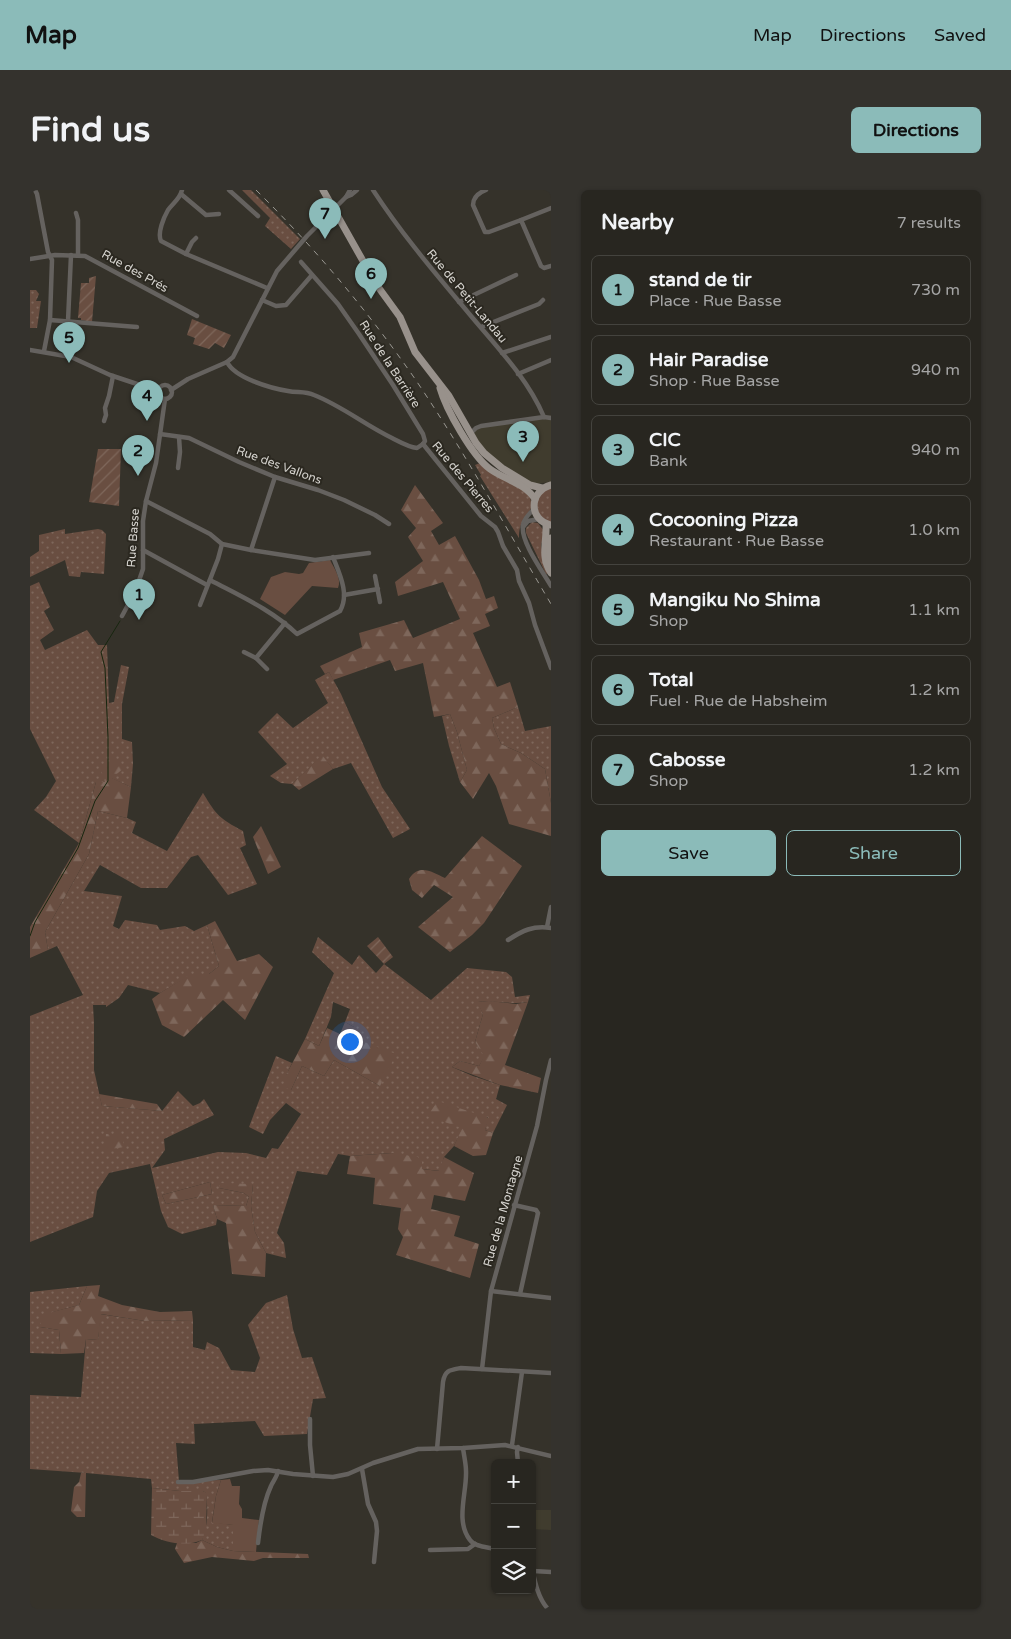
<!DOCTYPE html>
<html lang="en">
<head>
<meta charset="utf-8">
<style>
  body { margin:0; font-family:"Varela Round",sans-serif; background:#34322d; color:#f1f3f6 }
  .controls { position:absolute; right:15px; bottom:15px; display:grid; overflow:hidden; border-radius:8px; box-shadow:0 1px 4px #0004 }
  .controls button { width:45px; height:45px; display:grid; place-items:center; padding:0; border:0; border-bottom:1px solid #44433e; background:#282620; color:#f1f3f6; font:25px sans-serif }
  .you { position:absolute; left:319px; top:851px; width:18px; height:18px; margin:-12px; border:4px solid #fff; border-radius:50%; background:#1a73e8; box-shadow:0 0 0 8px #1a73e833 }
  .badge { display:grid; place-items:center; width:32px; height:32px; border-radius:50%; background:#8bbbb9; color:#111; font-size:16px; font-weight:700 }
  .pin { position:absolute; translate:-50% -41px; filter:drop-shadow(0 1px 2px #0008) }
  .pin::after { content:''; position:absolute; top:26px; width:18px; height:15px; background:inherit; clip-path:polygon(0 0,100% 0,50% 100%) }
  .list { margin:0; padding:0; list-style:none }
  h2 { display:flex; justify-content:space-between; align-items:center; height:65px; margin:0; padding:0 20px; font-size:21px }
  h2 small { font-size:16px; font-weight:400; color:#a5a5a5 }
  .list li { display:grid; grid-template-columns:32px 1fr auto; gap:15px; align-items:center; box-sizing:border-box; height:70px; margin:0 10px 10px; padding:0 10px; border:1px solid #44433e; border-radius:8px }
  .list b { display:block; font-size:19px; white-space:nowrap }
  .list p { margin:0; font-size:16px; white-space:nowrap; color:#a5a5a5 }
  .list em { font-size:16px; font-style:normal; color:#a5a5a5 }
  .actions { display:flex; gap:10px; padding:15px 20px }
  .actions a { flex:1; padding:11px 0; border:1px solid #8bbbb9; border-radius:8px; text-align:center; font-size:18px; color:#8bbbb9 }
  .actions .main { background:#8bbbb9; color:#111 }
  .icon { flex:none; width:28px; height:28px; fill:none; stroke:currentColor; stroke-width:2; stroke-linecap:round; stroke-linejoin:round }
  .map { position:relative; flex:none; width:521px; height:1419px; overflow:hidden; border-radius:8px }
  header { display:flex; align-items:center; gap:30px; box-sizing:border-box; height:70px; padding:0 25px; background:#8bbbb9; color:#111 }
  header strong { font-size:24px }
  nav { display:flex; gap:28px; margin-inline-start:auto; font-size:18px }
  .intro { display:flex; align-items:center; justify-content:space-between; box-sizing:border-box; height:120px; padding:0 30px }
  h1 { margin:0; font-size:35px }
  .button { padding:12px 22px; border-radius:8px; background:#8bbbb9; color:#111; font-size:18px; font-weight:700 }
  main { display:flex; gap:30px; padding:0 30px }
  aside { flex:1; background:#282620; border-radius:8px; box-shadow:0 1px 4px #0004 }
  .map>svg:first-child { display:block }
</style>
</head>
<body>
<header>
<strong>Map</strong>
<nav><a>Map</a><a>Directions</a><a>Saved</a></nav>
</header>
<div class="intro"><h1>Find us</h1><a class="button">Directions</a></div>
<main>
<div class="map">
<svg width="521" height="1419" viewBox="0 0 521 1419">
  <defs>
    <pattern id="grass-dots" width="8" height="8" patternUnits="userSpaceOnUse" patternTransform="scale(1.25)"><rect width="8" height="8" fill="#694e41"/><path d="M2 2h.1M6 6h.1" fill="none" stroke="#7e675b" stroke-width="1.8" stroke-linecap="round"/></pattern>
    <pattern id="forest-firs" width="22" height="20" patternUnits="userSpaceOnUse" patternTransform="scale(1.25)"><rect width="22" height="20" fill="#694e41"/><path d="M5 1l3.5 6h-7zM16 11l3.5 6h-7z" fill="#7e675b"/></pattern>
    <pattern id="wetland-marsh" width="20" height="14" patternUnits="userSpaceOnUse" patternTransform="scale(1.25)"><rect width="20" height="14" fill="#694e41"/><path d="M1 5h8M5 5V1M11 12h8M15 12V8" fill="none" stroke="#7e675b"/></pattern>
    <pattern id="garden-furrows" width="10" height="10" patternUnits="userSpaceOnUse" patternTransform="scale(1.25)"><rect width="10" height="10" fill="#694e41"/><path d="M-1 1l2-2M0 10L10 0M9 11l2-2" fill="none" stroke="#7e675b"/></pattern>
  </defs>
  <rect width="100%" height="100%" fill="#35322a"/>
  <g fill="#403c2e">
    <path d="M521,225v67l-17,2 -31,-17 -22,-21 -8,-10 5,-10z"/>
    <path d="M502,1320h19v20l-19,-1z"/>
  </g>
  <g fill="url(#grass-dots)" fill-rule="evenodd">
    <path d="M212,0h9l49,49 -9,10 -26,-23 5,-8z"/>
    <path d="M6,100l3,4 -3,7h5l-4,27h-7v-38z"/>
    <path d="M450,273l43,26 7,8 2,9c-6,14 -13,14 -13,32l-39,-62 1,-1 -6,-10z"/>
    <path d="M521,297v36c-4,-3 -8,-4 -11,-8 -7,-10 -1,-24 11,-28z"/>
    <path d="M502,332l6,1 6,8 -3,15 7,27 -2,1 -20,-41v-5z"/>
    <path d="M35,339v5l33,-5 4,1 4,4 -2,40 -23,-2 -1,5 -11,-1 -4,-16 -35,17v-20l9,-6v-16z"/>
    <path d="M9,392l11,25 -6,4 10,19 -14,10 5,10 42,-20 11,15h9l2,58 5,-1 7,-37 8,2 -7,37v35l10,3 1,22 -2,23 -20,-9 -6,4h-9l-17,61 -45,-33 12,-13 10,-16 -26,-52v-143z"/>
    <path d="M299,482l12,22 41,93 28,42 -17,9 -42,-75 -18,6 -11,-13 -30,28 -11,-1 -11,-7 17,-12 -29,-32 19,-19 16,15 35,-25 -13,-23z"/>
    <path d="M488,517l7,24 26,-5v77l-6,-34 -24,-16 -20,-9 -7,-16 -2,-10z"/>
    <path d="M420,524l7,18 10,38 -7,12 -11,-36 -7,-30z"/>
    <path d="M173,603c14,23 16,25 40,38l3,14 -6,3 17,36 -29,11 -30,-40 -7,2 -24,31h-26l-41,-23 -16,26 38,5 -9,30 6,3 6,-9 32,5 3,5 25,-4 9,5 13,-6 12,41 -10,8 -18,1 -31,18 -32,-8 -9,13 -13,9v-2h-13l1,17v48l8,36 60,5 16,-20 15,15 7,-3 4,-4 10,16 -50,24 1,11 -13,18 66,-16 28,1 20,5 6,-10 6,1 23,-35 -15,-11 -16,17 -7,14 -14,-7 27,-71 16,7 -6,13 5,14 11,-24 22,10 10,-16 46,26 -26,-48v-11l-9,-5 5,-13 -17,-7 -2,15 -12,29 -14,-7 29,-66 -22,-21 6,-15 34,28 7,-10 17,18 8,-9 47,36 36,-32 39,4 6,5 3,20 15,-2 -2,7c-17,3 -33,-2 -50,0l5,12 -8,28 10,14 -6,10 -19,-5 -8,6 21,9 27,9 -4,14 11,6 -14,28 -8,-3 3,-13 -25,11 -9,18 -10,11 -4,14 -18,-2 -30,-16 -42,3 -12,-2 -11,21 -30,-4 -20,62 7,10 2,15 -20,-5 -11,-21 -4,-26 2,-22 -34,4 25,5 5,4 -3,9 -33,-1 4,14 -1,6 -34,9 -14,-7 -7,-16 -11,-47 -41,9 -12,18 -4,26 -63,25v-226l53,-21 -26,-49 -9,4 -3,-18 44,-78 9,-43 29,7 9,4 -4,11 35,18zM180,992l2,12 -46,10 -4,-9z"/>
    <path d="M57,1096l-8,19 -26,7 -13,15 19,3 2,24 -31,-1v-61z"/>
    <path d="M257,1105l6,34 9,29 10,-1 14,41 -13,1 -6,35 -43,2 -9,-15 -61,3 1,20 -19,-1 3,38 42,-1 -5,16 -4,26 21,3v26l-16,-4 -15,-7c6,-13 6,-33 4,-47l-3,-2h-23l-28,-3 -1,-9 -65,-6 -56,-4v-74l51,2 5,-58 12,1 2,-26 45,7 48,-1v27l12,3 2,-8 12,6 12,22 24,2 5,-14 -12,-33 18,-22z"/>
  </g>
  <g fill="url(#forest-firs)">
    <path d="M385,295l28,38 -12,8 8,14 16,-9 24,44 7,19 8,-3 4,12 -13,6 5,12 -17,7 24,54 13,-5 8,25 -26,11 2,10 7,16 20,9 24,16 6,34v33l-42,-12 -13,-38 -7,-13 -16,26 -13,-17 7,-12 -10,-38 -7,-18 -16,3 -11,-54 -28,8 -5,-11 -57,20 -4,-8 -4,2 -5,-8 42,-19 -3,-14 45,-13 9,18 47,-19 -17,-37 -45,14 -3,-14 28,-21 -15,-24 8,-9 -15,-18z"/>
    <path d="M292,565l11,14 -34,21 -7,-6z"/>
    <path d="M82,566l13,11 -13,11 19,9 -4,31 -29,-7 -9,43 -44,78 3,18 -18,8v-31l49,-84 17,-61h9l-4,-12z"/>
    <path d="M231,636l20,41 -13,7 -15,-37z"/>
    <path d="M452,646l40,30 -38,57 -12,12 -22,17 -32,-25 35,-30 -19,-12 -12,13 -10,-8 -3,-11c10,-16 23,-7 36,-1z"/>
    <path d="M185,731l22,40 22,-7 14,13 -28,53 -22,-20 -39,37 -22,-12 -10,-26 8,-6 31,-19h18l10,-8 -12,-41z"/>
    <path d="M459,811l27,3 12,-2 -23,63 36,13 -3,15 -38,-8 -48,-18 8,-6 19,5 5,-10 -9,-14 8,-28 -6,-12z"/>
    <path d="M315,832l9,5v11l42,16 -16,32 -46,-26 -10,16 -22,-10 -11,24 -5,-2v-13l19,-36 14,7 8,-18 13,6z"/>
    <path d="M69,904l58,10 5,7 -60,-5z"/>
    <path d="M408,911l51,17 -4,12 8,3 -7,22 -13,1 -19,-10 8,-18 -35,-12z"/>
    <path d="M76,944h16l2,13 -19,3z"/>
    <path d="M362,963l26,4 4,5v7l17,2 5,-14 30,16 -9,28 -31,-6 -3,14 29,7 -6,20 25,8 -9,34 -74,-23 7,-18 -5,-8 3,-21 -28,-4 2,-26 -28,-4 3,-18z"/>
    <path d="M180,992l2,12 -46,10 -4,-9z"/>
    <path d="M189,993l34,1 -2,22 4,26 11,21 -1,24 -33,-3 -6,-51 -9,-4 -4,-14 33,1 3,-9 -5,-4 -25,-5z"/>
    <path d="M70,1095l-2,11 24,9 38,7 32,-1 1,9 -48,1 -44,-7 -3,26 -12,-1 -2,14 -23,1 -2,-24 -19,-3v-6l12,-9 27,-7 8,-19z"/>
    <path d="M51,1283h5l-1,44h-8l-6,-6 3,-24 5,-5z"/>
    <path d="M172,1350l15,7 16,4 75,3 1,4h-46l-9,3 -42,-4 -28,6 -9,-14 2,-6h19z"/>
  </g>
  <path fill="url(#wetland-marsh)" d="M122,1298l28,3h23l4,2 -1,40 -4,7c-15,7 -37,3 -51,-5z"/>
  <g fill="#694e41">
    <path d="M300,370c4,8 12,19 8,28l-26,-2 -27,29 -25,-16 11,-22 14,-5 14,2 4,-1 6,-10z"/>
    <path d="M200,1289l2,7h8l-1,18 3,5v9l17,2 -3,32 -23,-1v-26l-21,-2 4,-27 5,-16z"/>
  </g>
  <g fill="url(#garden-furrows)">
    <path d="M66,86l-4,46 -11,-2v-2h-3l3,-35h8v-5z"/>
    <path d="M162,129l39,16 -7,13 -9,-5 -6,6 -16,-5 2,-6 -8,-3z"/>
    <path d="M68,259h23l-2,57 -30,-4z"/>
    <path d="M348,747l15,20 -9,7 -17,-18z"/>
  </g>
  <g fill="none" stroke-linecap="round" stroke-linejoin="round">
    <path stroke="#17260f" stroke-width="1" d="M0,746l5,-14 43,-74 17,-47 13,-20v-44l-3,-69 -4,-16 19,-31"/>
    <g stroke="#65625f" stroke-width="4.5">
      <path d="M5,0l2,4 11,58 4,8 -2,60 -6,31"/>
      <path d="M152,0c-2,9 -9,13 -14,20 -4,7 -11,23 -7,31l25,13 81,34"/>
      <path d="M199,0l29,26"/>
      <path d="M343,0c30,46 63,84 98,126 26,31 57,63 73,101"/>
      <path d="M456,0c-8,3 -13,7 -13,15l12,27h4l32,-12 20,46 3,2 7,-2"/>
      <path d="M151,4l25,21 13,-1"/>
      <path d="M316,7l5,-2 6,-5"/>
      <path d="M46,23l2,7v35"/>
      <path d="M491,30l30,-12"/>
      <path d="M156,64l6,-12 4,-4"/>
      <path d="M0,69l25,-4 30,1 112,60"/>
      <path d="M271,72l37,42 21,30 34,51 30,49 2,7 -2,3"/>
      <path d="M232,110l14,6 10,-1 26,-30"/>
      <path d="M429,112l57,-27"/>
      <path d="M20,130l87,7"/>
      <path d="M38,131l3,-66"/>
      <path d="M451,137l58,-23 4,-4"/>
      <path d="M0,160l41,7 39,18 48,16"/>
      <path d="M472,163l49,-16"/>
      <path d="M197,172c8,16 43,26 61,29 9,2 17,0 26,4 28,11 51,30 78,43 8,4 16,9 25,10l6,-4"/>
      <path d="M488,184l33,-14"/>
      <circle cx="135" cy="202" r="7"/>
      <path d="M141,200l17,-11 39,-17 6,-5 44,-86 30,-35 39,-39 4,-7"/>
      <path d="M74,231l2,-6 -1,-7 4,-12 4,-20"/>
      <path d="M130,244l29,4 50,24 36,15 43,13 26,10 31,15 14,9"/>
      <path d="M440,244l6,-6 5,-2 63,-9 7,1"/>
      <path d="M393,254l58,72 14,11 3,5 5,14 14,24 2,11 10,22 6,22 16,43"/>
      <path d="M148,278l2,-16 -1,-15"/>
      <path d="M116,311l64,33 12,10 29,6 64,10 54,-7"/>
      <path d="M504,319c-4,4 -10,9 -11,16 -3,16 20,47 28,61"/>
      <path d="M493,337l5,-6 11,-2"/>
      <path d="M113,360l64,35"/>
      <path d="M221,360l24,-73"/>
      <path d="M345,386l5,26"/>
      <path d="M180,390c30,16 62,30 87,54l43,-23c10,-17 -1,-38 -7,-54"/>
      <path d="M314,405l34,-6"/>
      <path d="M170,415l18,-46 4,-15"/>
      <path d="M92,426l13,-24 8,-23v-48l3,-20 10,-38 9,-64"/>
      <path d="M214,462l12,6 29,-35"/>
      <path d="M226,468l11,11"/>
      <path d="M517,737l4,-20"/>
      <path d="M478,750c14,-9 25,-15 43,-12"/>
      <path d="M484,1015l22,5 2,3 -18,81"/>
      <path d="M461,1101l60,7"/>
      <path d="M452,1179l9,-78 46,-165 9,-46 5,-20"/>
      <path d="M280,1229v26l3,31"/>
      <path d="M482,1255l10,-73"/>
      <path d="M433,1258c1,8 3,16 3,23 1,22 -11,50 4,69 5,7 17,7 25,9"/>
      <path d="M407,1259l6,-67c2,-12 7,-12 18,-14l90,5"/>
      <path d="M488,1273l-1,-11 1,-5"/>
      <path d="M332,1279l6,35 8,18 1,9 -3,31"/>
      <path d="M148,1292h15l60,-11 15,-1 25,4 40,3 15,-3 25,-11 45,-14 45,-1 42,-3 46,11"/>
      <path d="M228,1353c2,-18 5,-40 13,-57 2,-5 6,-9 7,-15"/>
      <path d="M400,1360l38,-1 7,-5"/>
      <path d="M502,1378c3,14 6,30 16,41"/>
      <path d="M503,1381l18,1"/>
    </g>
    <g stroke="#98918b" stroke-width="7">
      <path d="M293,0l53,94 24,33 15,35 34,44 27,47 8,10 18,15 28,17 12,3"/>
      <path d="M410,198c6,21 32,68 50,81 15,11 35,14 45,30"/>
      <path d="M521,295c-22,6 -23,35 0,40"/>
      <path d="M516,334c1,18 -6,33 5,49"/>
      <path d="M521,348l-1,14 1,15"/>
    </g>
    <path stroke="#9a9892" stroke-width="1" stroke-dasharray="6 6" stroke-linecap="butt" d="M226,0c58,57 110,119 157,186 50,73 93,152 138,228"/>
  </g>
  <g text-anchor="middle" stroke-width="4" stroke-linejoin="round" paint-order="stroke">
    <g font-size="12" fill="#d5d3ce" stroke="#2b2820">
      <text transform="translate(105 81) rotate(29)" y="4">Rue des Prés</text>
      <text transform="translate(437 106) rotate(50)" y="4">Rue de Petit-Landau</text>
      <text transform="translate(360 174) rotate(57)" y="4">Rue de la Barrière</text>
      <text transform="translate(249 275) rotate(20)" y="4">Rue des Vallons</text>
      <text transform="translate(433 287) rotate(50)" y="4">Rue des Pierres</text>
      <text transform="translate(103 348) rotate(-86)" y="4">Rue Basse</text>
      <text transform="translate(473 1021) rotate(-74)" y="4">Rue de la Montagne</text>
    </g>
  </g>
</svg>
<div class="controls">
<button>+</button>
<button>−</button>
<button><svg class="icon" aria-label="layers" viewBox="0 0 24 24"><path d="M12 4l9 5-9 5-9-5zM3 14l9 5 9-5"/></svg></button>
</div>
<div class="you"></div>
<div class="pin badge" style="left:109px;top:430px">1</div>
<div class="pin badge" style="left:108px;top:286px">2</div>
<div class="pin badge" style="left:493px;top:272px">3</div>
<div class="pin badge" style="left:117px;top:231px">4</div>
<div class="pin badge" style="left:39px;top:173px">5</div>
<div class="pin badge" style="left:341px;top:109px">6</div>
<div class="pin badge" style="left:295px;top:49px">7</div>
</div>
<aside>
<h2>Nearby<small>7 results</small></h2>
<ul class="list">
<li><span class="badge">1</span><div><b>stand de tir</b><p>Place · Rue Basse</p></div><em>730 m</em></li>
<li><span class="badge">2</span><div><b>Hair Paradise</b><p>Shop · Rue Basse</p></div><em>940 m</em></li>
<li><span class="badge">3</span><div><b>CIC</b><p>Bank</p></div><em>940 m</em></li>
<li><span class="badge">4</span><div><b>Cocooning Pizza</b><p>Restaurant · Rue Basse</p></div><em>1.0 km</em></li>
<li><span class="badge">5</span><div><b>Mangiku No Shima</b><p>Shop</p></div><em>1.1 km</em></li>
<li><span class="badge">6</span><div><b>Total</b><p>Fuel · Rue de Habsheim</p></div><em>1.2 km</em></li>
<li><span class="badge">7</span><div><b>Cabosse</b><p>Shop</p></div><em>1.2 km</em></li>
</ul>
<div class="actions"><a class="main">Save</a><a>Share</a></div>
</aside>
</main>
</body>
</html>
